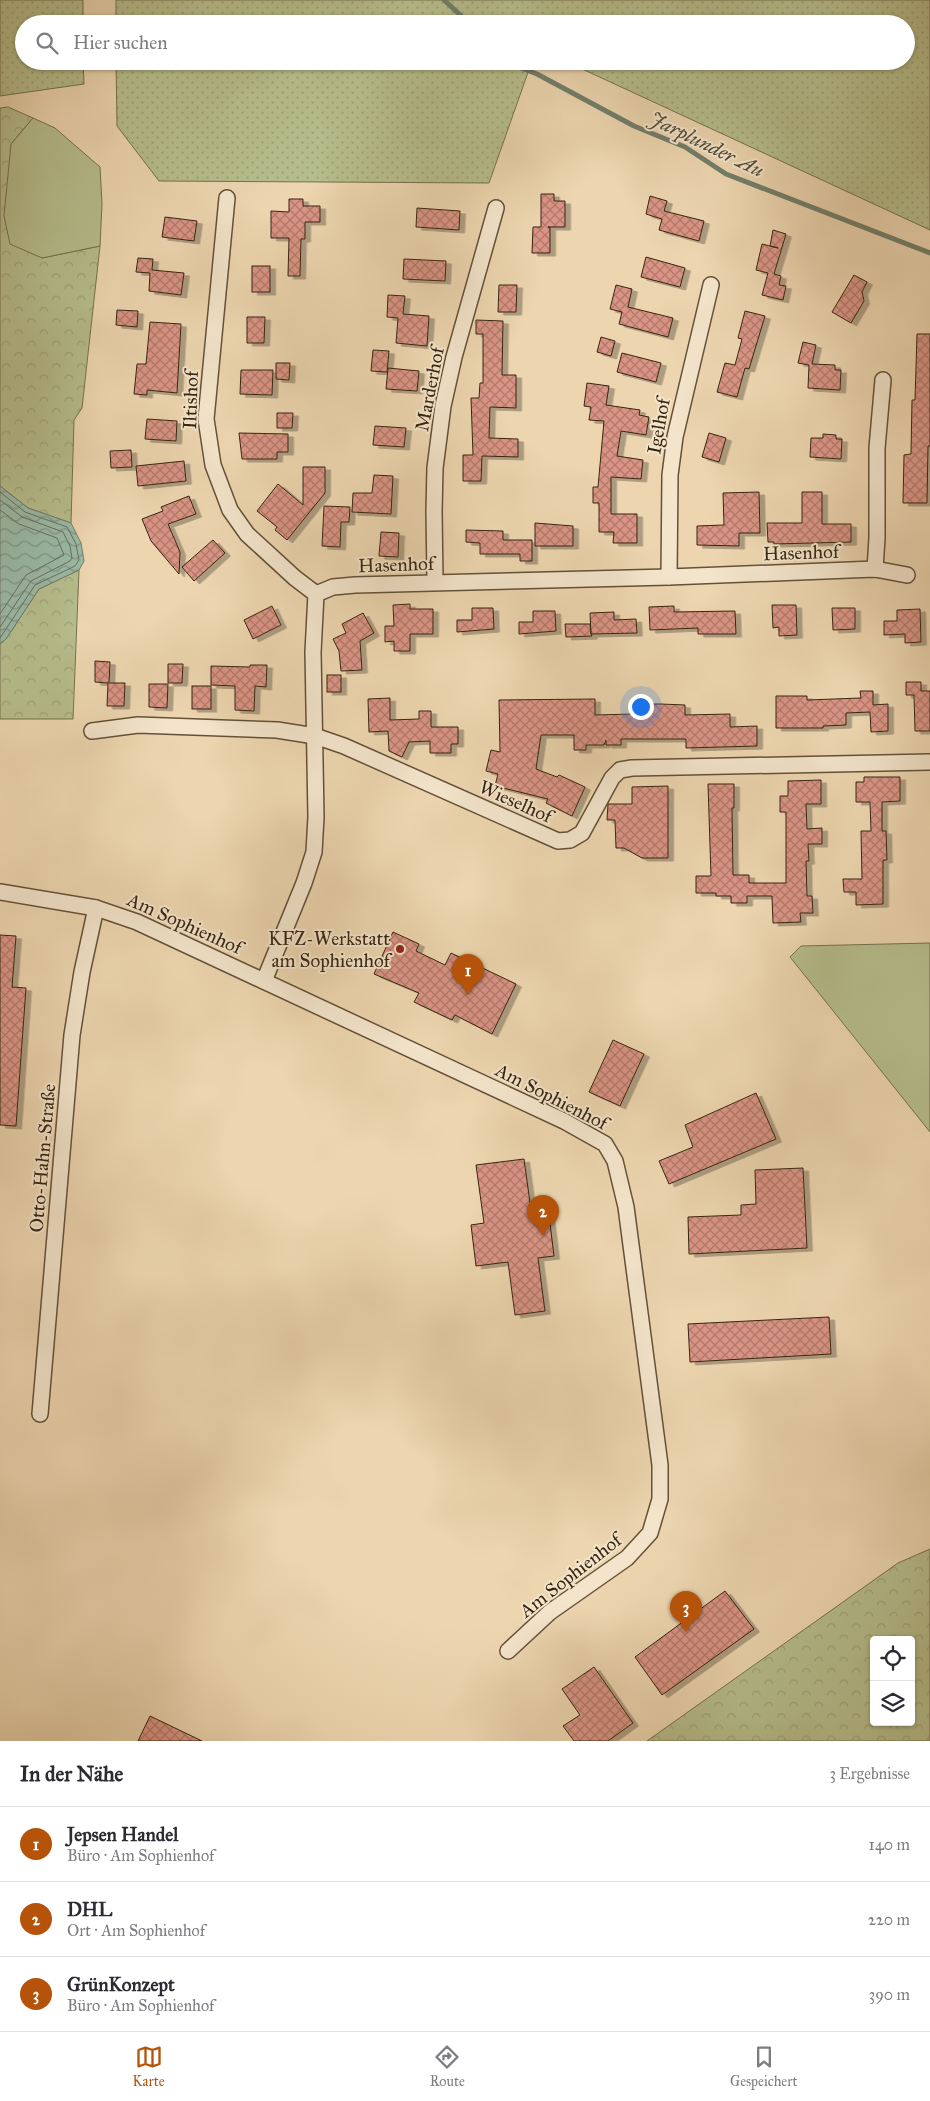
<!DOCTYPE html>
<html lang="de">
<head>
<meta charset="utf-8">
<style>
  body { margin:0; font-family:"IM FELL Great Primer",serif; background:#f7f7f7; color:#2b2b33 }
  .controls { position:absolute; right:15px; bottom:15px; display:grid; overflow:hidden; border-radius:5px; box-shadow:0 1px 4px #0004 }
  .controls button { width:45px; height:45px; display:grid; place-items:center; padding:0; border:0; border-bottom:1px solid #e1e1e2; background:#fff; color:#2b2b33; font:25px sans-serif }
  .you { position:absolute; left:640px; top:706px; width:18px; height:18px; margin:-12px; border:4px solid #fff; border-radius:50%; background:#1a73e8; box-shadow:0 0 0 8px #1a73e833 }
  .badge { display:grid; place-items:center; width:32px; height:32px; border-radius:50%; background:#b45309; color:#fff; font-size:16px; font-weight:700 }
  .pin { position:absolute; translate:-50% -41px; filter:drop-shadow(0 1px 2px #0008) }
  .pin::after { content:''; position:absolute; top:26px; width:18px; height:15px; background:inherit; clip-path:polygon(0 0,100% 0,50% 100%) }
  .list { margin:0; padding:0; list-style:none }
  h2 { display:flex; justify-content:space-between; align-items:center; height:65px; margin:0; padding:0 20px; font-size:21px }
  h2 small { font-size:16px; font-weight:400; color:#7c7c81 }
  .list li { display:grid; grid-template-columns:32px 1fr auto; gap:15px; align-items:center; box-sizing:border-box; height:75px; padding:0 20px; border-top:1px solid #e1e1e2 }
  .list b { display:block; font-size:19px; white-space:nowrap }
  .list p { margin:0; font-size:16px; white-space:nowrap; color:#7c7c81 }
  .list em { font-size:16px; font-style:normal; color:#7c7c81 }
  .icon { flex:none; width:28px; height:28px; fill:none; stroke:currentColor; stroke-width:2; stroke-linecap:round; stroke-linejoin:round }
  .map { position:relative; flex:none; width:930px; height:1741px; overflow:hidden }
  .search { position:absolute; background:#fff; box-shadow:0 1px 4px #0004; left:15px; right:15px; top:15px; height:55px; display:flex; align-items:center; gap:12px; box-sizing:border-box; padding:0 18px; border-radius:28px; color:#7c7c81; font-size:19px }
  .sheet { height:290px; background:#fff }
  nav { display:flex; justify-content:space-around; align-items:center; box-sizing:border-box; height:70px; border-top:1px solid #e1e1e2; background:#fff; font-size:14px; color:#7c7c81 }
  nav a { display:grid; justify-items:center; gap:2px }
  nav .on { color:#b45309 }
  .map>svg:first-child { display:block }
</style>
</head>
<body>
<div class="map">
<svg width="930" height="1741" viewBox="0 0 930 1741">
  <defs>
    <pattern id="grass-dots" width="8" height="8" patternUnits="userSpaceOnUse" patternTransform="scale(1.25)"><rect width="8" height="8" fill="#b6bd8c"/><path d="M2 2h.1M6 6h.1" fill="none" stroke="#9da278" stroke-width="1.8" stroke-linecap="round"/></pattern>
    <pattern id="forest-crowns" width="20" height="18" patternUnits="userSpaceOnUse" patternTransform="scale(1.25)"><rect width="20" height="18" fill="#b6bd8c"/><path d="M2 6a3 3 0 1 1 6 0M12 15a3 3 0 1 1 6 0" fill="none" stroke="#9da278"/></pattern>
    <pattern id="water-waves" width="16" height="10" patternUnits="userSpaceOnUse" patternTransform="scale(1.25)"><rect width="16" height="10" fill="#9ab9a6"/><path d="M0 5q4-4 8 0t8 0" fill="none" stroke="#7e9686"/></pattern>
    <pattern id="building-cross-hatch" width="8" height="8" patternUnits="userSpaceOnUse" patternTransform="scale(1.25)"><rect width="8" height="8" fill="#da9485"/><path d="M0 0l8 8M0 8l8-8" fill="none" stroke="#b2796b"/></pattern>
    <filter id="shadow"><feDropShadow dx="5.5" dy="3" stdDeviation="0" flood-color="#0004"/></filter>
  </defs>
  <rect width="100%" height="100%" fill="#ecd5af"/>
  <filter id="stains"><feTurbulence type="fractalNoise" baseFrequency=".004" numOctaves="4"/><feColorMatrix values="0 0 0 0 .2 0 0 0 0 .09 0 0 0 0 .02 0 0 0 .5 -.17"/></filter>
  <radialGradient id="worn" r=".72"><stop offset=".6" stop-color="#630" stop-opacity="0"/><stop offset="1" stop-color="#630" stop-opacity=".3"/></radialGradient>
  <g fill="url(#grass-dots)" stroke="#76714e">
    <path d="M0,0h83v24h-59v37h59l1,23 -84,12z"/>
    <path d="M116,0h814v230l-365,-169h341v-37h-790z"/>
    <path d="M116,61h416l-43,122 -330,-2 -42,-55z"/>
  </g>
  <g fill="url(#forest-crowns)" stroke="#76714e" fill-rule="evenodd">
    <path d="M8,107l25,11 -22,26 31,114 58,-12 -18,162 -8,12 -3,103 -43,-15 -28,-22v-378z"/>
    <path d="M79,570l-6,149h-73v-75l6,-5 33,-50z"/>
    <path d="M930,1549v192h-283l251,-178zM874,1640h37v82h-37z"/>
  </g>
  <g fill="#b6bd8c" stroke="#76714e">
    <path d="M33,118l22,10 45,39 2,37 -2,42 -58,12 -32,-14 -6,-28 7,-72z"/>
    <path d="M930,943v189l-140,-175 11,-11z"/>
  </g>
  <path fill="url(#water-waves)" stroke="#727e6a" d="M0,486l28,22 43,15 10,20 3,18 -5,9 -40,19 -33,50 -6,5z"/>
  <g fill="none" stroke-linecap="round" stroke-linejoin="round">
    <g stroke="#686f5b" stroke-width="1">
      <path d="M0,492l25,20 42,15 9,17 3,16 -4,6 -40,19 -35,53"/>
      <path d="M0,500l22,17 41,15 7,14 2,12 -2,3 -39,20 -31,46"/>
      <path d="M0,510l19,14 38,14 7,17 -38,20 -26,39"/>
    </g>
    <g stroke="#727e6a" stroke-width="5">
      <path d="M444,0l26,24"/>
      <path d="M504,61l33,13 97,52 51,21 41,27 204,79"/>
    </g>
  </g>
  <g fill="url(#building-cross-hatch)" stroke="#372510" filter="url(#shadow)">
    <path d="M541,194h13v7h11v26h-17h2v26h-18l1,-26h8z"/>
    <path d="M650,196l17,5 -3,10 40,10 -5,20 -40,-11 3,-11 -16,-5z"/>
    <path d="M289,199h14v7h17v16h-15v17h-4l-1,37h-12l1,-38h-18v-27l18,1z"/>
    <path d="M417,208l43,3 -1,19 -43,-3z"/>
    <path d="M165,217l32,4 -3,20 -32,-4z"/>
    <path d="M773,230l13,4 -12,40 7,2 -2,9 7,1 -3,14 -21,-5 6,-22 -12,-3 6,-26 16,4 -8,-2z"/>
    <path d="M646,257l39,11 -5,19 -39,-10z"/>
    <path d="M138,258l15,1 -1,11 32,3 -3,22 -32,-4 1,-18 -14,-1z"/>
    <path d="M404,259l42,2 -1,20 -42,-2z"/>
    <rect x="252" y="266" width="18" height="26"/>
    <path d="M854,275l13,7 -5,10 2,9 -13,22 -19,-11z"/>
    <path d="M499,285h18l-1,27h-18z"/>
    <path d="M616,285l16,4 -4,18 45,11 -5,19 -49,-13 3,-12 -12,-3z"/>
    <path d="M388,295l17,1 -2,18 26,2 -2,30 -31,-3 2,-25 -11,-1z"/>
    <path d="M117,310l21,1 -1,16 -21,-2z"/>
    <path d="M745,311l20,5 -16,53 -4,-1 -8,29 -20,-5 8,-29 10,2 7,-26 -4,-1z"/>
    <path d="M247,317h18l-1,26h-17z"/>
    <path d="M476,320l27,1 -1,54h14v33l-26,-1 -1,31 29,1v18l-36,-1 -1,25h-18v-26h10l-2,-57h8l1,-15h3v-49h-7z"/>
    <path d="M150,322l31,2 -4,69 -30,-3v5l-13,-1 3,-30h9z"/>
    <path d="M917,334h13v112h-2l-1,57h-24l1,-48 7,-1 1,-54h3z"/>
    <path d="M601,337l14,4 -4,15 -14,-4z"/>
    <path d="M803,342l13,3 -4,19 23,1v5h6l-1,20 -32,-2 1,-23 -11,-2z"/>
    <path d="M373,350l16,1 -2,21 -16,-1z"/>
    <path d="M622,353l39,10 -5,19 -39,-10z"/>
    <path d="M276,363h14l-1,17 -13,-1z"/>
    <path d="M388,368l31,3 -2,20 -31,-2z"/>
    <path d="M241,370h32l-1,25 -32,-1z"/>
    <path d="M587,383l22,3 -3,19 34,5 -1,5 10,2 -3,18 -25,-4 -4,25 26,4 -2,19 -30,-2v37h26v29h-24l1,-11h-15v-29h-6v-16h5l6,-66 -15,-1 2,-13 -7,-1z"/>
    <path d="M277,413h16l-1,15h-15z"/>
    <path d="M147,419l30,2 -1,20 -31,-2z"/>
    <path d="M375,426l31,2 -2,19 -31,-2z"/>
    <path d="M239,433l49,1v18h-11v7h-35z"/>
    <path d="M709,433l17,5 -7,24 -17,-5z"/>
    <path d="M823,434l13,1v4h6l-1,20 -31,-2 1,-19h12z"/>
    <path d="M131,450l1,17 -21,1 -1,-17z"/>
    <path d="M184,461l2,20 -48,5 -2,-20z"/>
    <path d="M303,467h22v26l-38,47 -12,-10 2,-3 -20,-16 21,-27 25,21z"/>
    <path d="M374,475l19,1 -2,38 -39,-2 1,-19h19z"/>
    <path d="M759,492l1,41h-21v13l-42,-1v-19l27,-1 -1,-32z"/>
    <path d="M802,492h20v32h29v18l-77,2v-2h-6l-1,-19h35z"/>
    <path d="M189,496l7,18 -28,10 12,28 -1,22 -28,-33 -9,-22 21,-8 -2,-4z"/>
    <path d="M324,506l26,1 -1,15h-8l-1,25 -18,-1z"/>
    <path d="M535,523l38,3v20h-38z"/>
    <path d="M466,530l37,1v9h29v21h-12v-7h-40v-11l-14,-1z"/>
    <path d="M381,532l18,1 -1,24 -19,-1z"/>
    <path d="M213,540l12,13 -31,28 -12,-14z"/>
    <path d="M410,604v5h23v25h-23v17h-16v-10l-9,1v-16h9l-1,-21z"/>
    <path d="M772,605h24l1,30 -18,1v-9l-6,1z"/>
    <path d="M272,606l9,19 -28,14 -9,-19z"/>
    <path d="M674,606v6l61,-1 1,23h-38v-6l-48,2 -1,-23z"/>
    <path d="M472,608h21l1,21 -37,3v-12h15z"/>
    <path d="M832,608h23v21l-22,1z"/>
    <path d="M920,609l1,33 -16,1v-9l-21,1v-14h13v-11z"/>
    <path d="M533,611h22l1,20 -37,3v-12h14z"/>
    <path d="M614,612v8l22,-1 1,14 -46,1 1,2 -26,1 -1,-13h25l1,10 -1,-21z"/>
    <path d="M363,613l11,20 -14,8 2,29 -21,1 -2,-20 -6,-12 13,-6 -4,-9z"/>
    <path d="M95,661l15,1 -1,21h16l-1,23h-17l1,-23 -13,-1z"/>
    <path d="M168,664h15l-1,19h-14z"/>
    <path d="M250,665h17l-1,22 -11,-1 -1,25 -19,-1v-24l-24,-1v-19l39,1z"/>
    <rect x="327" y="675" width="14" height="17"/>
    <path d="M906,682h15v9h9v40h-15l-1,-36h-8z"/>
    <path d="M149,684h19l-1,24 -18,-1z"/>
    <rect x="192" y="686" width="19" height="23"/>
    <path d="M860,691h13v14l15,-1v27l-17,1 -1,-20 -24,1v12l-23,1v2h-47v-32h31v4l54,-2z"/>
    <path d="M390,698v22l29,-1v-8h12v16h27v17h-7v9h-21v-12l-21,1 -7,15 -13,-6 -1,-20 -19,1 -1,-33z"/>
    <path d="M595,699v16l38,-1v-10h28l24,1v10l45,-1v13l27,-1v20l-71,2v-9h-65v6h-15v-5l-2,5h-18v5h-12v-15h-33l-5,34 21,8 2,-2 26,12 -13,29 -26,-13 2,-4 -53,-13 3,-12 -12,-3 5,-21 9,2 -1,-52z"/>
    <path d="M864,777h36v24l-18,1v29h4l1,29h-4v44l-27,1v-13h-12l-1,-13h19l-1,-48h10l-1,-29h-14v-20h8z"/>
    <path d="M821,780v24h-15l1,25 15,-1v16h-14l1,17h-3l1,35h5l1,17h-13l1,9 -28,1 -1,-27h-25v7h-16v-7h-15v-3h-20v-17h15l-3,-92h26v24h-2l1,67h16v8h37v-71h-6v-16h8v-15z"/>
    <path d="M668,786v72h-26l-18,-10h-8l-1,-28h-8l1,-16h24v-17z"/>
    <path d="M393,932l26,12 -3,7 29,14 6,-12 65,31 -24,50 -37,-19 -3,5 -38,-18 5,-9 -45,-19z"/>
    <path d="M0,935l16,1 -4,51 14,1 -10,138 -16,-1z"/>
    <path d="M613,1040l31,14 -24,52 -31,-14z"/>
    <path d="M756,1093l20,46 -107,45 -10,-23 34,-14 -8,-22z"/>
    <path d="M524,1159l8,58 17,-2 5,41 -16,2 7,53 -30,4 -7,-53 -32,4 -5,-41 13,-2 -8,-58z"/>
    <path d="M803,1168l4,80 -118,6 -1,-37 53,-2v-10l15,-1 -1,-34z"/>
    <path d="M829,1317l2,37 -141,8 -2,-38z"/>
    <path d="M725,1591l29,38 -92,66 -27,-38z"/>
    <path d="M594,1667l39,56 -25,18h-34l-11,-15 17,-11 -18,-26z"/>
    <path d="M150,1716l52,25h-64z"/>
  </g>
  <g fill="none" stroke-linecap="round" stroke-linejoin="round">
    <g stroke="#645138" stroke-width="18">
      <g id="street">
        <path d="M227,198l-21,221 7,46 17,45 17,24 48,44 21,16"/>
        <path d="M875,569l2,-31v-90l6,-68"/>
        <path d="M669,577l1,-102 5,-38 36,-152"/>
        <path d="M435,582l-1,-71 1,-43 8,-62 11,-49 42,-149"/>
        <path d="M92,731l46,-6 139,5 38,6 29,10 214,95 12,-1 12,-7 30,-55 8,-8 12,-2 298,-6"/>
        <path d="M0,892l96,16 41,14 427,199 41,23 10,17 11,46 34,258v34l-10,34 -23,25 -77,54 -42,39"/>
        <path d="M264,981l40,-98 10,-31 2,-35 -3,-165 3,-58 17,-7 22,-2 314,-8 206,-8 32,6"/>
        <path d="M40,1414l32,-379 10,-63 14,-64"/>
      </g>
    </g>
    <use href="#street" stroke="#f3e4cb" stroke-width="15"/>
  </g>
  <circle fill="#8f2418" stroke="#f3e4cb" stroke-width="2" cx="400" cy="949" r="5"/>
  <g text-anchor="middle" stroke-width="4" stroke-linejoin="round" paint-order="stroke">
    <g font-size="19" fill="#372510" stroke="#f3e4cb">
      <text transform="translate(429 389) rotate(-79)" y="7">Marderhof</text>
      <text transform="translate(190 400) rotate(-88)" y="7">Iltishof</text>
      <text transform="translate(658 426) rotate(-80)" y="7">Igelhof</text>
      <text transform="translate(801 552) rotate(-2)" y="7">Hasenhof</text>
      <text transform="translate(396 564) rotate(-2)" y="7">Hasenhof</text>
      <text transform="translate(516 801) rotate(24)" y="7">Wieselhof</text>
      <text transform="translate(185 923) rotate(24)" y="7">Am Sophienhof</text>
      <text transform="translate(552 1096) rotate(27)" y="7">Am Sophienhof</text>
      <text transform="translate(42 1158) rotate(-85)" y="7">Otto-Hahn-Straße</text>
      <text transform="translate(570 1575) rotate(-38)" y="7">Am Sophienhof</text>
    </g>
    <g font-size="19" fill="#372510" stroke="#f3e4cb" text-anchor="end">
      <text x="390" y="945">KFZ-Werkstatt<tspan x="390" dy="22">am Sophienhof</tspan></text>
    </g>
    <g font-size="20" font-style="italic" fill="#504a36" stroke="#f3e4cb">
      <text transform="translate(707 144) rotate(26)" y="7">Jarplunder Au</text>
    </g>
  </g>
  <rect width="100%" height="100%" filter="url(#stains)"/>
  <rect width="100%" height="100%" fill="url(#worn)"/>
</svg>
<div class="controls">
<button><svg class="icon" aria-label="locate" viewBox="0 0 24 24"><circle cx="12" cy="12" r="6"/><path d="M12 2v4M12 18v4M2 12h4M18 12h4"/></svg></button>
<button><svg class="icon" aria-label="layers" viewBox="0 0 24 24"><path d="M12 4l9 5-9 5-9-5zM3 14l9 5 9-5"/></svg></button>
</div>
<div class="you"></div>
<div class="pin badge" style="left:468px;top:995px">1</div>
<div class="pin badge" style="left:543px;top:1236px">2</div>
<div class="pin badge" style="left:686px;top:1632px">3</div>
<div class="search"><svg class="icon" aria-label="search" viewBox="0 0 24 24"><circle cx="10" cy="10" r="6"/><path d="M15 15l6 6"/></svg>Hier suchen</div>
</div>
<section class="sheet">
<h2>In der Nähe<small>3 Ergebnisse</small></h2>
<ul class="list">
<li><span class="badge">1</span><div><b>Jepsen Handel</b><p>Büro · Am Sophienhof</p></div><em>140 m</em></li>
<li><span class="badge">2</span><div><b>DHL</b><p>Ort · Am Sophienhof</p></div><em>220 m</em></li>
<li><span class="badge">3</span><div><b>GrünKonzept</b><p>Büro · Am Sophienhof</p></div><em>390 m</em></li>
</ul>
</section>
<nav>
<a class="on"><svg class="icon" aria-label="map" viewBox="0 0 24 24"><path d="M3 6l6-2 6 2 6-2v14l-6 2-6-2-6 2zM9 4v14M15 6v14"/></svg>Karte</a>
<a><svg class="icon" aria-label="directions" viewBox="0 0 24 24"><path d="M12 3l9 9-9 9-9-9zM9 14v-3h6M13 9l2 2-2 2"/></svg>Route</a>
<a><svg class="icon" aria-label="saved" viewBox="0 0 24 24"><path d="M7 4h10v16l-5-4-5 4z"/></svg>Gespeichert</a>
</nav>
</body>
</html>
